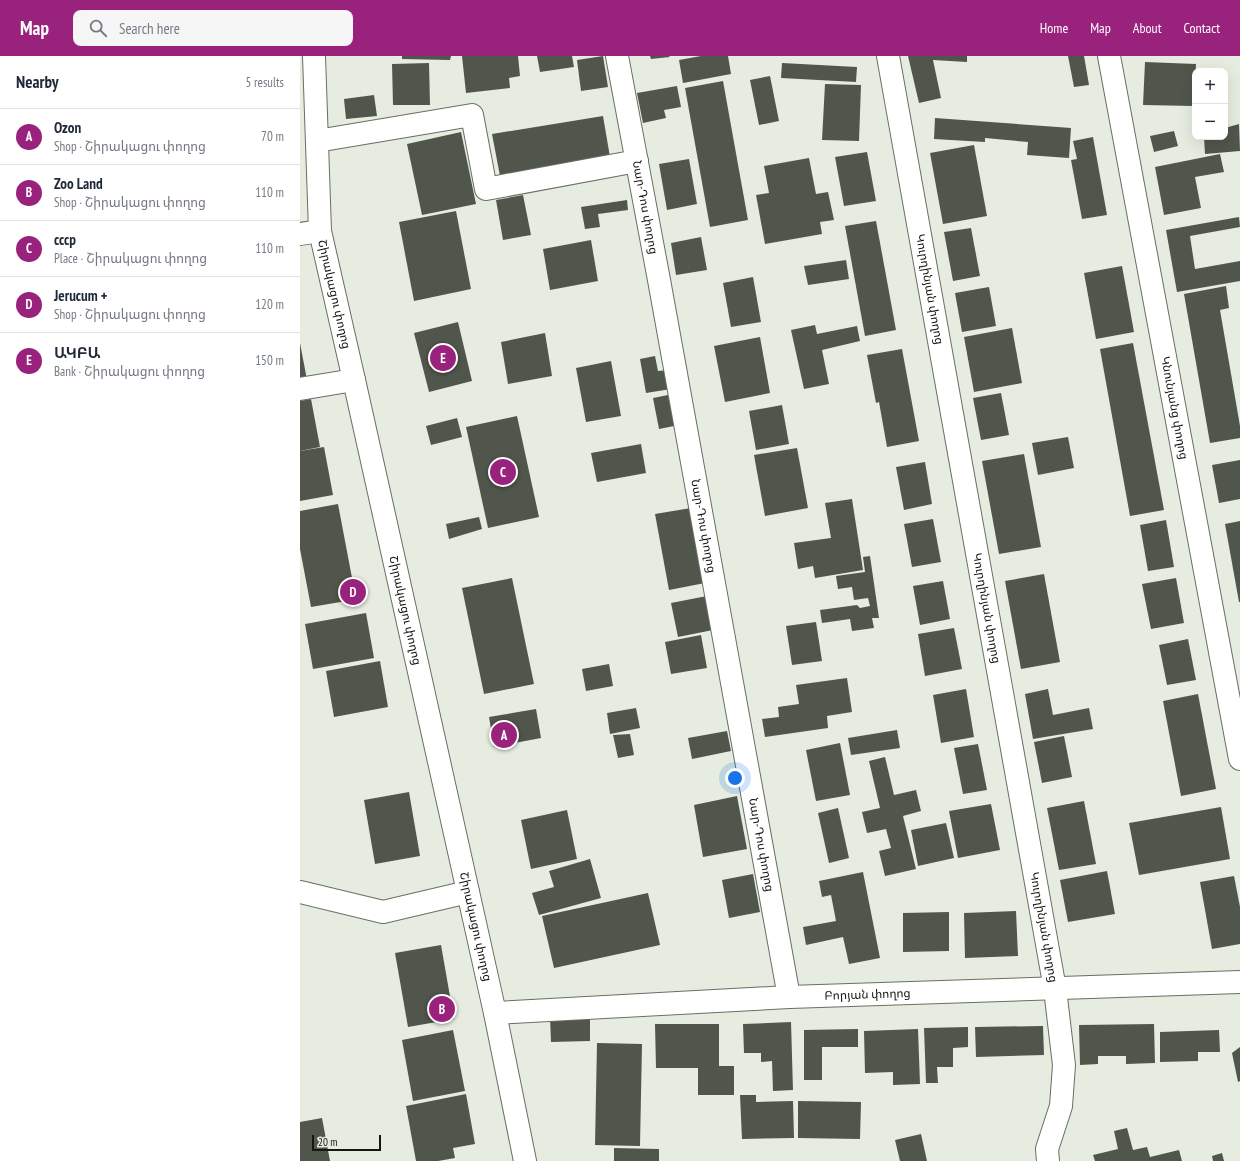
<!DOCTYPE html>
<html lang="en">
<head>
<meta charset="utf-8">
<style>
  body { margin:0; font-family:"PT Sans Narrow","Noto Sans Armenian",sans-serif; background:#f6f6f7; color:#1f2937 }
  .controls { position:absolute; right:12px; top:12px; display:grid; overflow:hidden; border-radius:8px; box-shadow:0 4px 16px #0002 }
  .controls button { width:36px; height:36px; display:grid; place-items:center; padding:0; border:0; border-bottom:1px solid #e0e1e3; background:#fff; color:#1f2937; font:20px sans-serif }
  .scale { position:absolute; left:12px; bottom:10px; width:69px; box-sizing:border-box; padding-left:4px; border:2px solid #141612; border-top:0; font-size:11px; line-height:14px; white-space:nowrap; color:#141612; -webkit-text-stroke:3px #e6ede0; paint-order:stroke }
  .you { position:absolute; left:435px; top:722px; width:14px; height:14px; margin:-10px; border:3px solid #fff; border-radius:50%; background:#1a73e8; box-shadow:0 0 0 6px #1a73e833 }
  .badge { display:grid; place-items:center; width:26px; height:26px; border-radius:50%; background:#99227d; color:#fff; font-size:13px; font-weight:700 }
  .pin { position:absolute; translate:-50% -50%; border:2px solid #fff; box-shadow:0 1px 4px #0006 }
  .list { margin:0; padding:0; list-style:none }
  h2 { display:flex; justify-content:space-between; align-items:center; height:52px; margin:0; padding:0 16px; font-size:17px }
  h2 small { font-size:13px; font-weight:400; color:#747a83 }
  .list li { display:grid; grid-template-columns:26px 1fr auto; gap:12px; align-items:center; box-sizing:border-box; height:56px; padding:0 16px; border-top:1px solid #e0e1e3 }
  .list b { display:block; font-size:15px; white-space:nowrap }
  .list p { margin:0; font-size:13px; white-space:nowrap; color:#747a83 }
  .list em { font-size:13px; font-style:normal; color:#747a83 }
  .icon { flex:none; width:22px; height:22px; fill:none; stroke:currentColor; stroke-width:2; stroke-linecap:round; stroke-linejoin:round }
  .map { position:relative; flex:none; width:940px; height:1105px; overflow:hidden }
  header { display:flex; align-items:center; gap:24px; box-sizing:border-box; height:56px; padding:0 20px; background:#99227d; color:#fff }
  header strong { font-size:19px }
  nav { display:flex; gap:22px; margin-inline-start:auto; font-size:14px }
  .search { width:280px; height:36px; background:#f6f6f7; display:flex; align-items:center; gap:10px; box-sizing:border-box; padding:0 14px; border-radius:8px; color:#747a83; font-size:15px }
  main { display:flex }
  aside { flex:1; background:#fff }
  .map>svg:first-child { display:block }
</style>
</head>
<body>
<header>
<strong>Map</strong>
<div class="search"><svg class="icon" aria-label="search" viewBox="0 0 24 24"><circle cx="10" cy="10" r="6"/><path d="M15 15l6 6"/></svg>Search here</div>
<nav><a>Home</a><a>Map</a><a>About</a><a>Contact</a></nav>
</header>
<main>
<aside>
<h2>Nearby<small>5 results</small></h2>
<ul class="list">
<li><span class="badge">A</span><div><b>Ozon</b><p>Shop · Շիրակացու փողոց</p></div><em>70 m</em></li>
<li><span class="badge">B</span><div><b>Zoo Land</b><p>Shop · Շիրակացու փողոց</p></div><em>110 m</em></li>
<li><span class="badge">C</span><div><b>ссср</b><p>Place · Շիրակացու փողոց</p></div><em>110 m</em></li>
<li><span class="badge">D</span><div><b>Jerucum +</b><p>Shop · Շիրակացու փողոց</p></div><em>120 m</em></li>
<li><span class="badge">E</span><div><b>ԱԿԲԱ</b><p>Bank · Շիրակացու փողոց</p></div><em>150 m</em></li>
</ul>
</aside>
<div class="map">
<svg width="940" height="1105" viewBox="0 0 940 1105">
  <rect width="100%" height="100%" fill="#e6ede0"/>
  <g fill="#51564c">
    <path d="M102,0h49l-1,4 -48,-1z"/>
    <path d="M162,0h56l2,20 -11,2 1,10 -44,5z"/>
    <path d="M237,0h35l2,11 -34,5z"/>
    <path d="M303,0l5,31 -27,4 -4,-31z"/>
    <path d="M350,0h19l1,1 -19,2z"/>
    <path d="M401,0h27l3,18 -48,9 -4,-23z"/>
    <path d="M608,0h59v6l-34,-2 8,38 -22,5z"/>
    <path d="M768,0h16l5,29 -15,2z"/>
    <path d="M845,6l51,2 -2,42 -51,-1z"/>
    <path d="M129,7l1,42h-37l-1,-41z"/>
    <path d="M482,7l75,4 -1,15 -75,-4z"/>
    <path d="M470,20l9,45 -20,4 -9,-45z"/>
    <path d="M423,25l25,139 -38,7 -25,-139z"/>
    <path d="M525,28l36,1 -2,56 -37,-1z"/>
    <path d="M377,30l4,21 -17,3 2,8 -23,5 -6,-30z"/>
    <path d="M74,39l3,21 -31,3 -2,-20z"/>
    <path d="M303,60l7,41 -110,19 -8,-42z"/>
    <path d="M635,62l136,10 -2,30 -42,-3 1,-13 -43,-4v4l-51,-3z"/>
    <path d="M939,68l1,27 -35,3 -1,-17h21v-9z"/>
    <path d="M874,75l4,15 -24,6 -4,-16z"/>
    <path d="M161,76l15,72 -54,11 -15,-71z"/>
    <path d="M793,81l14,78 -25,4 -11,-59 6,-1 -4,-18z"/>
    <path d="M674,89l13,71 -44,8 -13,-71z"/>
    <path d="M567,96l9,49 -32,5 -9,-49z"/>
    <path d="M920,98l4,18 -29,5 6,31 -37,7 -9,-48z"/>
    <path d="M509,102l7,36 12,-2 6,28 -14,2 2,12 -57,10 -9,-49 13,-2 -5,-27z"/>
    <path d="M389,103l8,45 -30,6 -8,-46z"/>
    <path d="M223,139l8,40 -28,5 -7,-40z"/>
    <path d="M327,144l1,10 -30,4 2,13 -15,2 -4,-22z"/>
    <path d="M156,155l15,78 -57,12 -15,-79z"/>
    <path d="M939,161l1,10 -50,9 5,33 45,-8v20l-63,11 -11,-62z"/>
    <path d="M576,165l20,109 -31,6 -20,-110z"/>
    <path d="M671,172l9,48 -27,5 -9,-49z"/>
    <path d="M401,181l6,33 -31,5 -5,-32z"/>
    <path d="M291,184l7,41 -48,9 -7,-41z"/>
    <path d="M546,204l3,19 -41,6 -4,-19z"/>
    <path d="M822,210l12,66 -38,7 -12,-66z"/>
    <path d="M453,221l8,45 -30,5 -8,-44z"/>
    <path d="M926,230l3,22 -9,2 20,116v12l-30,5 -26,-149z"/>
    <path d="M689,231l7,39 -34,6 -7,-39z"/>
    <path d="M158,266l14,59 -43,11 -15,-59z"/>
    <path d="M515,269l2,9 40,-8 3,15 -38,9 7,34 -25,5 -13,-59z"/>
    <path d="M712,272l10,55 -48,9 -10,-55z"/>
    <path d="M245,277l7,43 -44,8 -7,-42z"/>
    <path d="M460,281l10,56 -45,9 -11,-56z"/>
    <path d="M0,287l7,37 -7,1z"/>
    <path d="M833,287l31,167 -34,6 -30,-167z"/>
    <path d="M602,293l17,92 -32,6 -8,-45 -3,1 -9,-48z"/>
    <path d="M355,300l3,15 10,-1 3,19 -25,4 -6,-34z"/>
    <path d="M311,305l10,55 -35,6 -10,-54z"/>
    <path d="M701,337l8,42 -28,5 -8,-42z"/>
    <path d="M368,339l6,31 -15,3 -6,-31z"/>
    <path d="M11,343l9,48 -20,4v-50z"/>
    <path d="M482,349l7,39 -33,6 -7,-39z"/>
    <path d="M217,360l22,101 -51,11 -22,-101z"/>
    <path d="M157,362l5,19 -31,8 -5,-19z"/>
    <path d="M768,381l6,31 -36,7 -6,-32z"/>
    <path d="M341,388l5,29 -49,9 -6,-29z"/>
    <path d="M24,391l9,48 -33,6v-50z"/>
    <path d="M497,392l11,60 -43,8 -11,-61z"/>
    <path d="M724,398l17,93 -42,7 -17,-93z"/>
    <path d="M940,404v39l-21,4 -7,-38z"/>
    <path d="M625,406l7,42 -28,6 -8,-43z"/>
    <path d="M552,443l11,71 -48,8 -2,-12 -15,3 -4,-26 37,-5 -6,-35z"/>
    <path d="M38,448l15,79 11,15 -53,9 -11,-58v-38z"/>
    <path d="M391,452l14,75 -36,7 -14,-76z"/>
    <path d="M179,461l3,12 -33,10 -3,-15z"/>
    <path d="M633,463l8,43 -29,5 -8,-43z"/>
    <path d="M866,464l8,47 -26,4 -8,-46z"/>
    <path d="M940,465v81h-1l-14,-78z"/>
    <path d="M570,500l9,62h-7l2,10 -22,3 -2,-12 -28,4 -2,-13 37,-5 3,3 10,-2 -2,-8 -14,2 -2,-13 -14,2 -2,-13 29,-4 -2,-15z"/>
    <path d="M744,518l16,88 -39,7 -16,-88z"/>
    <path d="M212,522l22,106 -50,10 -22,-106z"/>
    <path d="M876,522l8,45 -33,6 -9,-45z"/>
    <path d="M643,525l7,38 -30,6 -7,-39z"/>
    <path d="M407,540l6,34 -35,7 -7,-34z"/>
    <path d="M66,557l8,45 -61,11 -8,-45z"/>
    <path d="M516,566l6,39 -30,4 -6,-39z"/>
    <path d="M654,572l8,41 -37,7 -7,-42z"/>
    <path d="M401,579l6,33 -36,6 -6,-32z"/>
    <path d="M888,583l8,41 -29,5 -8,-40z"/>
    <path d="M80,605l8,46 -54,10 -8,-46z"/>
    <path d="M309,608l4,22 -27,5 -4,-22z"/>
    <path d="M547,622l5,34 -25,4 1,12 -63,9 -3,-18 17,-2 -1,-10 21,-3 -3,-19z"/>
    <path d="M666,633l8,48 -33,6 -8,-48z"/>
    <path d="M748,633l5,26 36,-7 4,21 -60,10 -8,-45z"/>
    <path d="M898,638l18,95 -35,7 -18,-95z"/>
    <path d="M336,652l4,20 -30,6 -3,-21z"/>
    <path d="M236,653l5,29 -47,9 -5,-30z"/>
    <path d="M597,674l3,18 -49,7 -3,-17z"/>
    <path d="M427,675l4,20 -39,8 -4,-21z"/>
    <path d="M330,678l4,21 -16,3 -5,-23z"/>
    <path d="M764,680l8,41 -30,6 -8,-41z"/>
    <path d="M540,687l10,52 -34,6 -10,-51z"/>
    <path d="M678,688l9,46 -24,4 -9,-46z"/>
    <path d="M585,701l9,38 22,-5 5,21 -18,5 13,53 -31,7 -6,-25 12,-3 -5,-19 -19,4 -5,-21 18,-4 -11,-47z"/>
    <path d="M109,736l11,64 -45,8 -11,-64z"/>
    <path d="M437,740l10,53 -44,8 -9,-52z"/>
    <path d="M784,745l12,63 -37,6 -12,-62z"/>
    <path d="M691,748l9,46 -42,8 -9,-47z"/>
    <path d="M921,751l9,52 -91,16 -10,-52z"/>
    <path d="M538,752l11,50 -20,5 -11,-50z"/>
    <path d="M267,754l10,49 -46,10 -10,-49z"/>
    <path d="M646,767l8,35 -36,8 -7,-36z"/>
    <path d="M290,803l11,39 -62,17 -7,-22 22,-6 -5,-16z"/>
    <path d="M807,815l8,43 -47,8 -8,-42z"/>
    <path d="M563,816l17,86 -31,6 -6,-27 -37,8 -3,-18 33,-6 -5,-26 -9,2 -3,-16z"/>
    <path d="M453,818l7,38 -31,6 -7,-38z"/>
    <path d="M934,820l6,31v37l-28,5 -12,-67z"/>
    <path d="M348,837l12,52 -106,23 -12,-52z"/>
    <path d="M716,855l2,45 -53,2 -1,-45z"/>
    <path d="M649,856v39l-46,1v-39z"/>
    <path d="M141,889l13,74 -46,8 -13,-74z"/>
    <path d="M290,960v25l-39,1 -1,-25z"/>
    <path d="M491,966l2,68 -20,1 -1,-30 -11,1v-9h-17l-1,-29z"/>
    <path d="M355,968h64v42h15v29h-36v-27h-42z"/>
    <path d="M854,968l1,39 -29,1v-8h-28v8l-18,1 -1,-40z"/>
    <path d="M743,970l1,29 -68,2 -1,-30z"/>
    <path d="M668,971v20l-15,1v19h-16l1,16h-12l-2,-55z"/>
    <path d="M558,973v18h-36v33h-18v-50z"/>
    <path d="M618,973l2,55 -27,1v-13l-28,1 -1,-42z"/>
    <path d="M153,974l12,61 -52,10 -11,-61z"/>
    <path d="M919,974l1,22h-22v9l-38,1v-30z"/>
    <path d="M297,987l45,1 -2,102 -45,-1z"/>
    <path d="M940,991v34l-2,1 -6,-29z"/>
    <path d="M166,1038l9,50 -22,4 2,10 -17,3h-22l-10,-55z"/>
    <path d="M440,1039h16v7l37,-1 1,37 -52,1z"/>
    <path d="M498,1045l63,1 -1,37 -62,-1z"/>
    <path d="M22,1062l8,43h-30v-39z"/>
    <path d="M827,1072l6,22 14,-3 3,10 29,-7 3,11h-87l-2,-6 25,-6 -4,-18z"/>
    <path d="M621,1078l6,27h-27l-5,-21z"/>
    <path d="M314,1092l45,1v12h-45z"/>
    <path d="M922,1097l2,8h-11l-1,-5z"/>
  </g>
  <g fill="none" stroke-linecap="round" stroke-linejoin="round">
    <g stroke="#696e63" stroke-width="24">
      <g id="minor">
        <path id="s1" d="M317,0l42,224 130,717"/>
        <path id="s2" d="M588,0l167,933 9,76 -3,41 -14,43 1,12"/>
        <path id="s3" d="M809,0l131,703"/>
        <path d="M17,85l155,-26 14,74 151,-28"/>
        <path d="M0,178l20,-3"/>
        <path d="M0,333l54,-9"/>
        <path d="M0,836l83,20 85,-20"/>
        <path id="s4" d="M195,957l294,-16 451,-15"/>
      </g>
    </g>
    <g stroke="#696e63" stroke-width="24">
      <g id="major">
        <path id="s5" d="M14,0l6,175 34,149 141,633 30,148"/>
      </g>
    </g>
    <use href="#minor" stroke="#fff" stroke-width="22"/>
    <use href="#major" stroke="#fff" stroke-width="22"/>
  </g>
  <g text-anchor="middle" stroke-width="4" stroke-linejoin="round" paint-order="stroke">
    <g font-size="12" fill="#141612" stroke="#e6ede0">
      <text dy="4" stroke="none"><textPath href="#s1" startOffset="154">Նար-Դոս փողոց</textPath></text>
      <text dy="4" stroke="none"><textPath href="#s2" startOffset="237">Կուրղինյան փողոց</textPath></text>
      <text dy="4" stroke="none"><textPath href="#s5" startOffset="240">Շիրակացու փողոց</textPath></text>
      <text dy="4" stroke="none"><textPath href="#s3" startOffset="358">Կնունյանց փողոց</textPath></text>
      <text dy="4" stroke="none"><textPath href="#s1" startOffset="478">Նար-Դոս փողոց</textPath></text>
      <text dy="4" stroke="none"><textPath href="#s2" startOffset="561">Կուրղինյան փողոց</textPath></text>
      <text dy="4" stroke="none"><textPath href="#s5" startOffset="564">Շիրակացու փողոց</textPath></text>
      <text dy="4" stroke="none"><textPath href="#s1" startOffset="802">Նար-Դոս փողոց</textPath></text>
      <text dy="4" stroke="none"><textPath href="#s5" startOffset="888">Շիրակացու փողոց</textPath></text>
      <text dy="4" stroke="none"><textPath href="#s2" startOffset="885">Կուրղինյան փողոց</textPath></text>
      <text dy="4" stroke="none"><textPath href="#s4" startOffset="373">Բորյան փողոց</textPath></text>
    </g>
  </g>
</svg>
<div class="controls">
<button>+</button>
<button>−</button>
</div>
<div class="scale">20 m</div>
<div class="you"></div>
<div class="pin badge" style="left:204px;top:679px">A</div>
<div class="pin badge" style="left:142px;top:953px">B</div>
<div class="pin badge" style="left:203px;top:416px">C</div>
<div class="pin badge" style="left:53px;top:536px">D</div>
<div class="pin badge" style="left:143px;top:302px">E</div>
</div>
</main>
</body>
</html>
